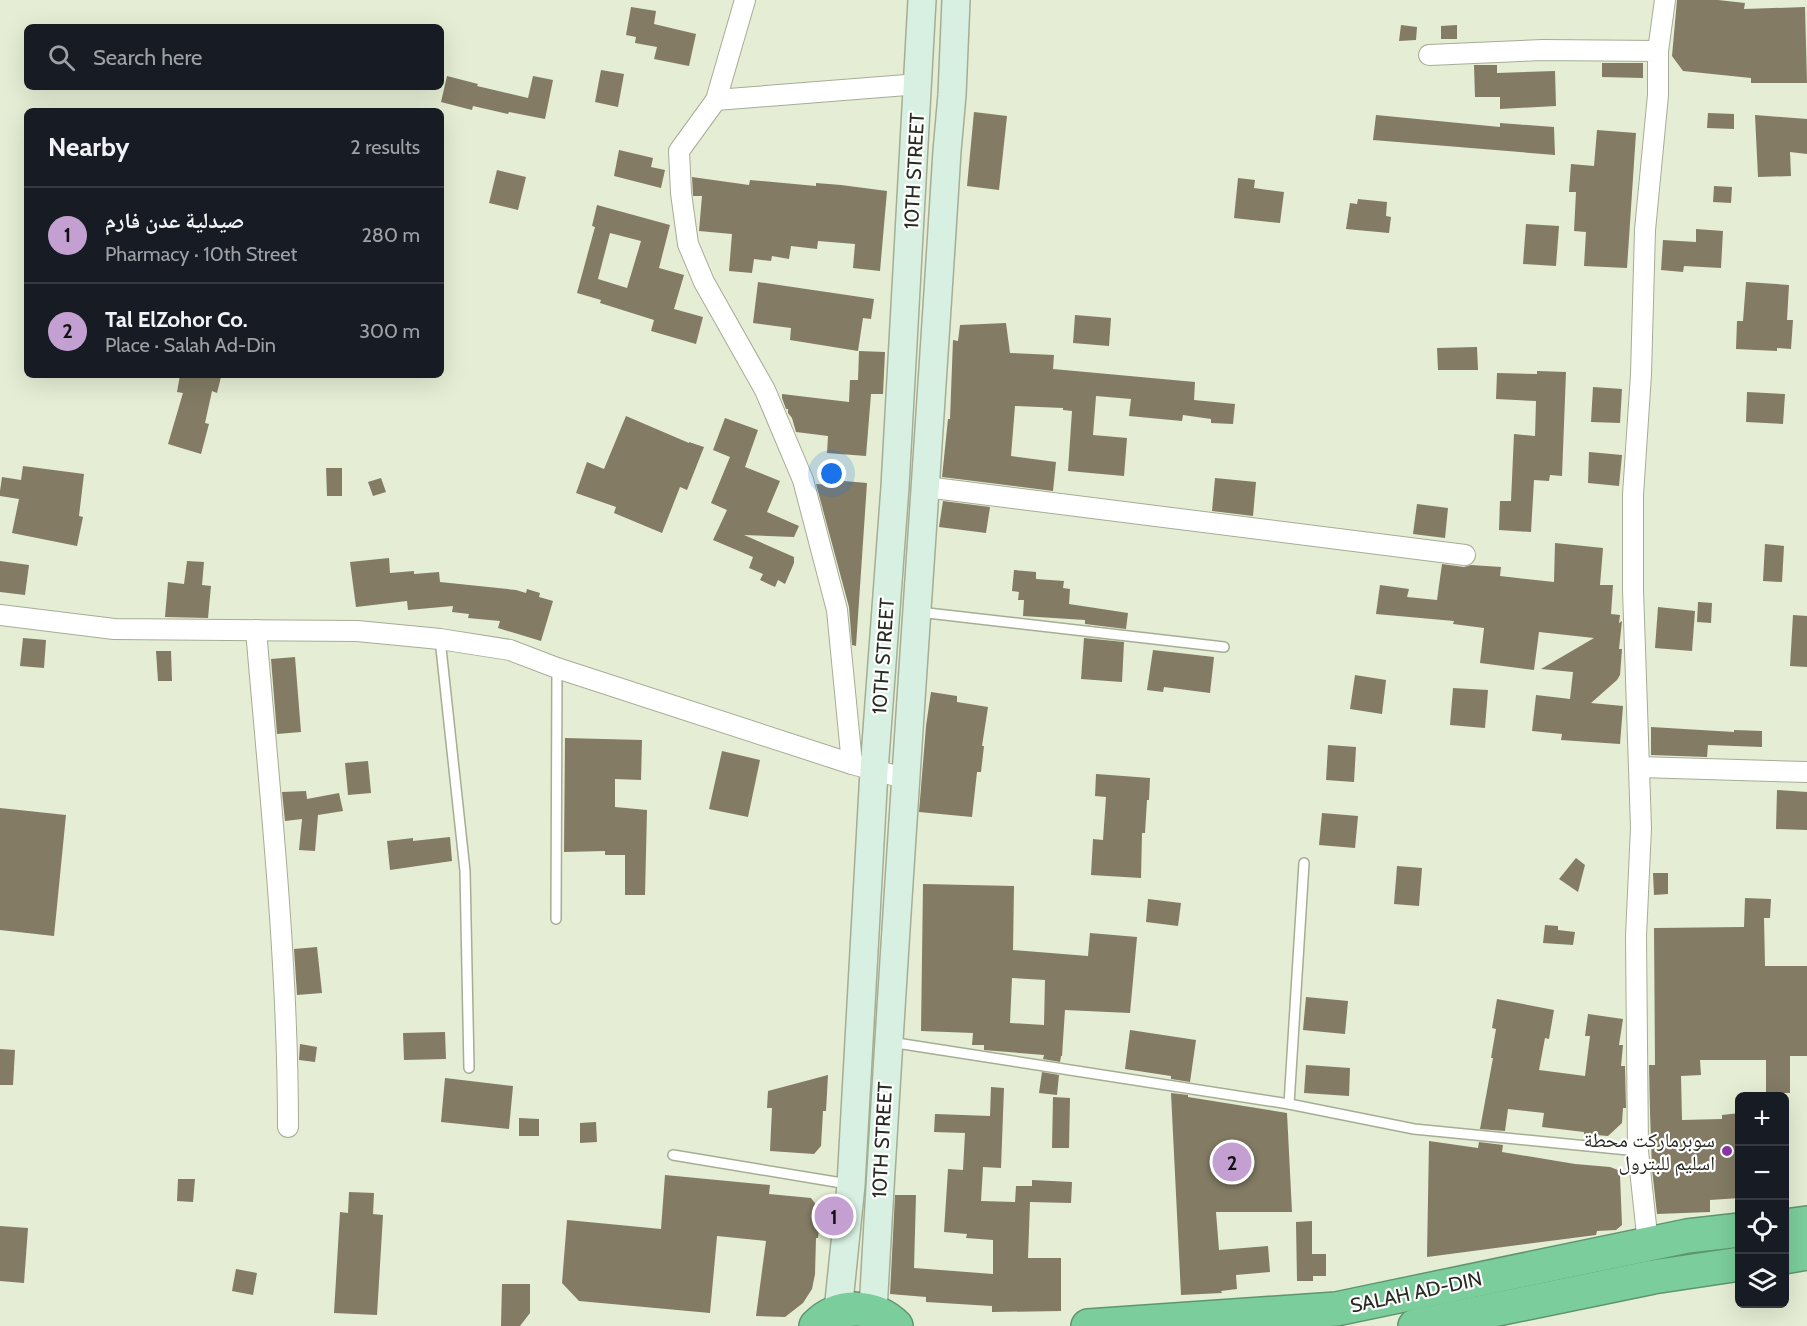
<!DOCTYPE html>
<html lang="en">
<head>
<meta charset="utf-8">
<style>
  body { margin:0; font-family:Cabin,"Noto Naskh Arabic",sans-serif; background:#20242c; color:#f1f3f6 }
  .controls { position:absolute; right:18px; bottom:18px; display:grid; overflow:hidden; border-radius:9px; box-shadow:0 6px 24px #0002 }
  .controls button { width:54px; height:54px; display:grid; place-items:center; padding:0; border:0; border-bottom:2px solid #363941; background:#171b24; color:#f1f3f6; font:30px sans-serif }
  .you { position:absolute; left:832px; top:474px; width:21px; height:21px; margin:-15px; border:4px solid #fff; border-radius:50%; background:#1a73e8; box-shadow:0 0 0 9px #1a73e833 }
  .badge { display:grid; place-items:center; width:39px; height:39px; border-radius:50%; background:#c49fd2; color:#111; font-size:20px; font-weight:700 }
  .pin { position:absolute; translate:-50% -50%; border:3px solid #fff; box-shadow:0 2px 6px #0006 }
  .list { margin:0; padding:0; list-style:none }
  h2 { display:flex; justify-content:space-between; align-items:center; height:78px; margin:0; padding:0 24px; font-size:26px }
  h2 small { font-size:20px; font-weight:400; color:#9ea1a6 }
  .list li { display:grid; grid-template-columns:39px 1fr auto; gap:18px; align-items:center; box-sizing:border-box; height:96px; padding:0 24px; border-top:2px solid #363941 }
  .list b { display:block; font-size:22px; white-space:nowrap }
  .list p { margin:0; font-size:20px; white-space:nowrap; color:#9ea1a6 }
  .list em { font-size:20px; font-style:normal; color:#9ea1a6 }
  .icon { flex:none; width:33px; height:33px; fill:none; stroke:currentColor; stroke-width:2; stroke-linecap:round; stroke-linejoin:round }
  .map { position:relative; flex:none; width:1807px; height:1326px; overflow:hidden }
  .search { position:absolute; background:#171b24; box-shadow:0 6px 24px #0002; left:24px; top:24px; width:420px; height:66px; display:flex; align-items:center; gap:15px; box-sizing:border-box; padding:0 21px; border-radius:9px; color:#9ea1a6; font-size:22px }
  .panel { position:absolute; background:#171b24; box-shadow:0 6px 24px #0002; left:24px; top:108px; width:420px; height:270px; border-radius:9px }
  .map>svg:first-child { display:block }
</style>
</head>
<body>
<div class="map">
<svg width="1807" height="1326" viewBox="0 0 1807 1326">
  <rect width="100%" height="100%" fill="#e5edd4"/>
  <g fill="#837b64" fill-rule="evenodd">
    <path d="M1677,0h41l27,3 -1,6 61,-2 2,76h-56v-5l-68,-7 -11,-15z"/>
    <path d="M631,7l25,4 -2,13 42,10 -7,32 -35,-7 3,-12 -22,-4 1,-6 -10,-2z"/>
    <path d="M1401,25l16,2 -1,13 -17,1z"/>
    <path d="M1457,25v14h-16v-13z"/>
    <path d="M1602,63h41v15l-41,-1z"/>
    <path d="M1474,65h23v8l58,-2 1,35 -56,3v-12h-25z"/>
    <path d="M601,70l23,4 -6,33 -23,-5z"/>
    <path d="M447,76l31,8 -1,2 51,12 5,-22 20,4 -8,39 -36,-7 -1,2 -35,-8 -1,4 -31,-8z"/>
    <path d="M974,112l33,4 -8,74 -32,-4z"/>
    <path d="M1708,113l26,1v15l-27,-1z"/>
    <path d="M1376,115l124,12v-4l54,4 1,28 -182,-15z"/>
    <path d="M1755,115l52,4v35l-17,-2 1,24 -33,1z"/>
    <path d="M1597,130l39,3 -9,135 -43,-2 2,-34 -12,-1 2,-39h-7l2,-28 23,2z"/>
    <path d="M619,150l34,8 -2,9 14,3 -4,18 -47,-12z"/>
    <path d="M497,170l29,7 -8,33 -29,-7z"/>
    <path d="M692,177l57,8 1,-5 66,6v-3l25,2 46,6 -7,80 -27,-3 2,-24 -37,-3 -1,8 -26,-3 -2,13 -17,-3 -1,5 -17,-2 -2,14 -23,-2 3,-37 -33,-3 3,-35h-9z"/>
    <path d="M1238,178l17,2 -1,8 30,4 -4,31 -46,-5z"/>
    <path d="M1714,186l18,1 -1,16 -18,-1z"/>
    <path d="M1358,199l29,3 -1,14 5,1 -2,16 -43,-4 4,-26 7,1z"/>
    <path d="M597,205l73,20 -11,43 25,7 -10,34 29,8 -7,27 -45,-13 3,-11 -54,-17 1,-3 -24,-7 18,-66 -3,-1zM610,233l31,8 -14,47 -29,-9z"/>
    <path d="M1526,224l33,2 -3,40 -33,-2z"/>
    <path d="M1696,229l27,2 -2,37 -37,-2 -1,6 -22,-2 2,-30 33,2z"/>
    <path d="M758,282l116,17 -3,20 -8,-1 -5,33 -68,-11 1,-12 -38,-5z"/>
    <path d="M1746,282l43,3 -2,35h6l-2,29 -14,-1v3l-41,-2 1,-28h6z"/>
    <path d="M1075,315l36,3 -2,28 -36,-3z"/>
    <path d="M1006,323l4,30 44,2 -1,14 142,13 -1,18 41,4 -2,20 -22,-1v-4l-28,-4 -1,6 -53,-5 2,-17 -35,-3 -3,39 34,3 -3,38 -56,-5 4,-60 -9,-1v-2l-48,-2 -4,50 45,6 -3,29 -111,-14 6,-58h2l3,-79 5,1 2,-16z"/>
    <path d="M1477,347l1,23h-40l-1,-22z"/>
    <path d="M859,351l26,1 -2,42h-12l-5,62 -39,-3 1,-17 -32,-4 -4,-14 -4,-5v-4h-2l-4,-11v-4l67,8 1,-22h8z"/>
    <path d="M1537,371l29,1 -4,104 -12,-1 -1,6 -15,-1 -3,52 -32,-2 1,-29h11l3,-67 21,2 1,-35 -40,-2 1,-26 40,1z"/>
    <path d="M180,375h31l10,2 -4,16 -5,-2 -7,32 4,1 -8,30 -33,-10 15,-51 -6,-1z"/>
    <path d="M1593,387l29,2 -2,34 -29,-1z"/>
    <path d="M1747,392l38,2 -2,30 -37,-2z"/>
    <path d="M626,416l63,27v-1l15,5 -17,43 -7,-3 -18,46 -48,-20 2,-6 -40,-14 11,-31 17,7z"/>
    <path d="M725,418l33,12 -13,37 35,14 -13,31 32,14 -5,11 -50,-2 50,22v6l-9,21 -7,-4 -3,7 -15,-7 3,-6 -14,-6 4,-11 -40,-17 14,-30 -16,-7 19,-46 -17,-7z"/>
    <path d="M1589,452l33,3 -3,31 -31,-3z"/>
    <path d="M23,466l61,8 -5,42 4,1 -6,29 -65,-13 7,-34 -19,-3v-5l2,-14 19,3z"/>
    <path d="M326,468h16v28h-15z"/>
    <path d="M381,478l5,14 -13,4 -5,-14z"/>
    <path d="M1215,478l41,4 -3,34 -41,-5z"/>
    <path d="M832,480l35,3 -11,163 -4,-1 -3,-38 -33,-123 16,1z"/>
    <path d="M943,501l47,6 -4,26 -47,-6z"/>
    <path d="M1417,504l31,4 -3,30 -32,-4z"/>
    <path d="M1555,543l48,5 -3,37h13l-2,29 9,1 -1,8 3,-2 -3,28h3l-2,26 -3,5 -26,23 32,3 -3,38 -59,-4 1,-6 -30,-3 4,-36 34,4 3,-27 -32,-3 53,-31 -55,-6 -5,38 -54,-7 4,-35 -31,-4 1,-3 -78,-7 4,-29 29,4 -2,8 30,3 5,-36 22,3 7,-2 30,2 -1,9 54,6z"/>
    <path d="M1765,544l19,2 -2,36 -19,-1z"/>
    <path d="M389,558l1,15 24,-2v3l25,-2 1,10 76,8 10,3 1,-4 13,4 -1,4 14,4 -12,40 -43,-13 2,-7 -32,-3 1,-4 -17,-2 1,-6 -45,4 -1,-9 -51,6 -6,-45z"/>
    <path d="M0,561l29,4 -4,30 -25,-3z"/>
    <path d="M187,561l17,1 -2,23 9,1 -3,32 -43,-1 3,-35 16,2z"/>
    <path d="M1014,570l22,2v7l28,2 -1,7 7,1 -1,15 59,9 -2,16 -41,-5v-4l-62,-4 1,-16h-6l1,-8 -7,-1z"/>
    <path d="M1698,602l14,1 -1,20 -14,-1z"/>
    <path d="M1658,607l37,4 -3,40 -37,-3z"/>
    <path d="M1793,615l14,1v51l-17,-1z"/>
    <path d="M23,638l23,2 -2,28 -24,-2z"/>
    <path d="M1084,638l40,4 -2,40 -41,-3z"/>
    <path d="M1153,650l61,7 -4,36 -46,-6 -1,5 -16,-2z"/>
    <path d="M156,651h15l1,30h-14z"/>
    <path d="M295,657l6,75 -24,2 -6,-75z"/>
    <path d="M1355,675l31,5 -4,34 -32,-5z"/>
    <path d="M1453,688l35,2 -3,38 -35,-3z"/>
    <path d="M931,692l26,4v6l31,5 -6,39h2l-3,26h-4l-5,45 -53,-5 7,-86z"/>
    <path d="M1651,727l83,5v-2l28,1v16l-54,-2 -1,12 -56,-2z"/>
    <path d="M565,738l77,2 -1,40 -26,-1v28l32,3 -2,85h-20v-40h-20v-4l-41,1z"/>
    <path d="M1328,745l28,2 -2,35 -28,-2z"/>
    <path d="M722,751l38,9 -12,57 -39,-8z"/>
    <path d="M368,761l3,32 -23,2 -3,-32z"/>
    <path d="M1096,774l54,4 -1,22h-2l-2,33h-3l-1,45 -50,-3 2,-36 10,1 3,-43 -11,-1z"/>
    <path d="M1777,790l30,2v38l-31,-1z"/>
    <path d="M306,791l1,8 32,-6 4,18 -25,4 -3,36 -16,-1 3,-31 -17,2 -3,-29z"/>
    <path d="M0,808l66,7 -12,121 -54,-6z"/>
    <path d="M1322,813l36,3 -3,32 -36,-3z"/>
    <path d="M450,837l2,24 -62,9 -3,-29 26,-3v3z"/>
    <path d="M1576,858l9,7 -7,27 -19,-13z"/>
    <path d="M1397,866l25,2 -3,38 -25,-2z"/>
    <path d="M1653,873h15v21l-14,1z"/>
    <path d="M923,884l91,2 -1,64 75,6 2,-23 47,4 -7,76 -65,-3 -3,46h-1l-1,6 -17,-3 1,-4 -60,-5v-5h-12l1,-12 -52,-2zM1012,978l33,2 -1,45 -34,-2z"/>
    <path d="M1745,898l26,1 -1,19h-6l1,48h42v90h-17v37h-6v3h-18v-36h-66l1,15 -20,1 1,44 40,-1v-4l18,-2v85l-30,2v12l-53,2 -5,-45 -2,-57 -1,-47h6l-1,-137 90,-1z"/>
    <path d="M1148,899l33,4 -3,23 -32,-4z"/>
    <path d="M1545,925l13,1v4l17,2 -2,13 -30,-2z"/>
    <path d="M317,947l5,46 -25,2 -3,-46z"/>
    <path d="M1306,997l42,4 -3,33 -42,-4z"/>
    <path d="M1497,999l57,11 -5,29 -4,-1 -6,32 46,6 5,-40h-5l3,-22 35,5 -4,26h4l-2,21h4l1,42h-3l-1,15 -14,13 -24,-2v-2l-42,-5 2,-14 -36,-4 -3,22 -25,-2 13,-71h-2l5,-29 -4,-1z"/>
    <path d="M1130,1030l66,10 -6,42 -19,-3v-3l-46,-7z"/>
    <path d="M445,1032l1,27 -42,1 -1,-27z"/>
    <path d="M300,1044l17,3 -2,15 -16,-2z"/>
    <path d="M0,1049l15,1 -2,35h-13z"/>
    <path d="M1306,1065l44,3 -1,28 -45,-3z"/>
    <path d="M1042,1072l17,3 -2,20 -18,-2z"/>
    <path d="M828,1075l-2,36h-3l-2,35 -7,8 -44,-3 2,-43h-5l1,-17z"/>
    <path d="M445,1078l68,8 -4,43 -68,-7z"/>
    <path d="M991,1087l13,1 -3,80 -18,-1 -2,34 34,1 1,-16h16v-6l40,2 -1,21 -41,-1 -2,56h33v53l-69,1v-6l-66,-4v-5l-36,-3 5,-99h21l-2,73 79,6v-34l-27,-2 1,-4 -23,-2 4,-63 15,1 2,-37 -31,-1 1,-18 55,2z"/>
    <path d="M1171,1093l17,2v2l99,16 5,99h-76l3,38 49,-4 2,26 -34,3 1,14 -16,2 1,2 -41,2z"/>
    <path d="M1053,1097l17,1 -1,50h-17z"/>
    <path d="M519,1118l20,1v17h-20z"/>
    <path d="M596,1122l1,20 -17,1v-20z"/>
    <path d="M1429,1141l49,7 1,-6 24,3 -1,7 73,12 35,3 8,3 2,5 2,50 -6,5 -19,1 -1,4 -169,22z"/>
    <path d="M665,1175l105,10 -1,9 42,4 10,13 -3,27h-2l-1,36 -3,15 -9,14 -18,14 -29,-1 10,-75 -49,-5 -7,77 -131,-12 -17,-18 5,-63 94,9z"/>
    <path d="M178,1179h17l-2,23 -16,-1z"/>
    <path d="M349,1192l25,1 -1,21 10,1 -6,100 -43,-2 6,-101 8,1z"/>
    <path d="M1312,1221v33h14v22h-13v5h-16l-1,-59z"/>
    <path d="M0,1226l28,2 -4,55 -24,-2z"/>
    <path d="M236,1269l21,4 -4,22 -21,-4z"/>
    <path d="M502,1284h28v29l-10,13h-19z"/>
  </g>
  <g fill="none" stroke-linecap="round" stroke-linejoin="round">
    <g stroke="#a5ad95" stroke-width="12">
      <g id="lane">
        <path d="M919,612l305,35"/>
        <path d="M440,639l25,232 4,197"/>
        <path d="M556,919l1,-251"/>
        <path d="M890,1042l399,62 125,25 224,22"/>
        <path d="M1289,1104l15,-241"/>
        <path d="M673,1155l175,29"/>
      </g>
    </g>
    <g stroke="#a5ad95" stroke-width="22">
      <g id="street">
        <path d="M745,0l-29,100 -37,51 2,42 7,51 16,38 61,108 38,90 34,130 15,154"/>
        <path d="M1658,51l7,-51"/>
        <path d="M1429,55l114,-5 115,1v44l-13,135 -4,144 -8,121v95l8,238 -5,108 2,215 10,93"/>
        <path d="M716,100l203,-16"/>
        <path d="M926,487l539,68"/>
        <path d="M0,615l114,14 243,2 83,8 70,11 47,18 295,96 52,14"/>
        <path d="M256,630c14,165 32,331 32,497"/>
        <path d="M1639,767l168,5"/>
      </g>
    </g>
    <g stroke="#a5ad95" stroke-width="30">
      <g id="secondary">
        <path d="M838,1311l13,-126 23,-414 21,-284 27,-487"/>
        <path d="M873,1311c21,-387 50,-773 74,-1160l5,-56 4,-95"/>
      </g>
    </g>
    <g stroke="#5e9571" stroke-width="36">
      <g id="highway">
        <path d="M1784,1226l23,-3"/>
        <path d="M1784,1257l23,-4"/>
        <path d="M816,1326c22,-23 59,-22 80,0"/>
        <path d="M1088,1326l248,-17 351,-73 53,-6"/>
        <path d="M1415,1326l238,-49 87,-13"/>
      </g>
    </g>
    <use href="#lane" stroke="#fff" stroke-width="9"/>
    <use href="#street" stroke="#fff" stroke-width="20"/>
    <use href="#secondary" stroke="#d7f0e1" stroke-width="27"/>
    <use href="#highway" stroke="#7bce9b" stroke-width="33"/>
  </g>
  <circle fill="#8c38a6" stroke="#fff" stroke-width="2" cx="1727" cy="1151" r="6"/>
  <g text-anchor="middle" stroke-width="4.5" stroke-linejoin="round" paint-order="stroke">
    <g font-size="20" fill="#282b22" stroke="#fff">
      <text transform="translate(914 171) rotate(-87)" y="7">10TH STREET</text>
      <text transform="translate(883 656) rotate(-86)" y="7">10TH STREET</text>
      <text transform="translate(882 1140) rotate(-87)" y="7">10TH STREET</text>
      <text transform="translate(1416 1292) rotate(-12)" y="7">SALAH AD-DIN</text>
    </g>
    <g font-size="20" fill="#282b22" stroke="#fff" text-anchor="end">
      <text x="1715" y="1147">سوبرماركت محطة<tspan x="1715" dy="23">اسليم للبترول</tspan></text>
    </g>
  </g>
</svg>
<div class="controls">
<button>+</button>
<button>−</button>
<button><svg class="icon" aria-label="locate" viewBox="0 0 24 24"><circle cx="12" cy="12" r="6"/><path d="M12 2v4M12 18v4M2 12h4M18 12h4"/></svg></button>
<button><svg class="icon" aria-label="layers" viewBox="0 0 24 24"><path d="M12 4l9 5-9 5-9-5zM3 14l9 5 9-5"/></svg></button>
</div>
<div class="you"></div>
<div class="pin badge" style="left:834px;top:1216px">1</div>
<div class="pin badge" style="left:1232px;top:1162px">2</div>
<div class="search"><svg class="icon" aria-label="search" viewBox="0 0 24 24"><circle cx="10" cy="10" r="6"/><path d="M15 15l6 6"/></svg>Search here</div>
<section class="panel">
<h2>Nearby<small>2 results</small></h2>
<ul class="list">
<li><span class="badge">1</span><div><b>صيدلية عدن فارم</b><p>Pharmacy · 10th Street</p></div><em>280 m</em></li>
<li><span class="badge">2</span><div><b>Tal ElZohor Co.</b><p>Place · Salah Ad-Din</p></div><em>300 m</em></li>
</ul>
</section>
</div>
</body>
</html>
